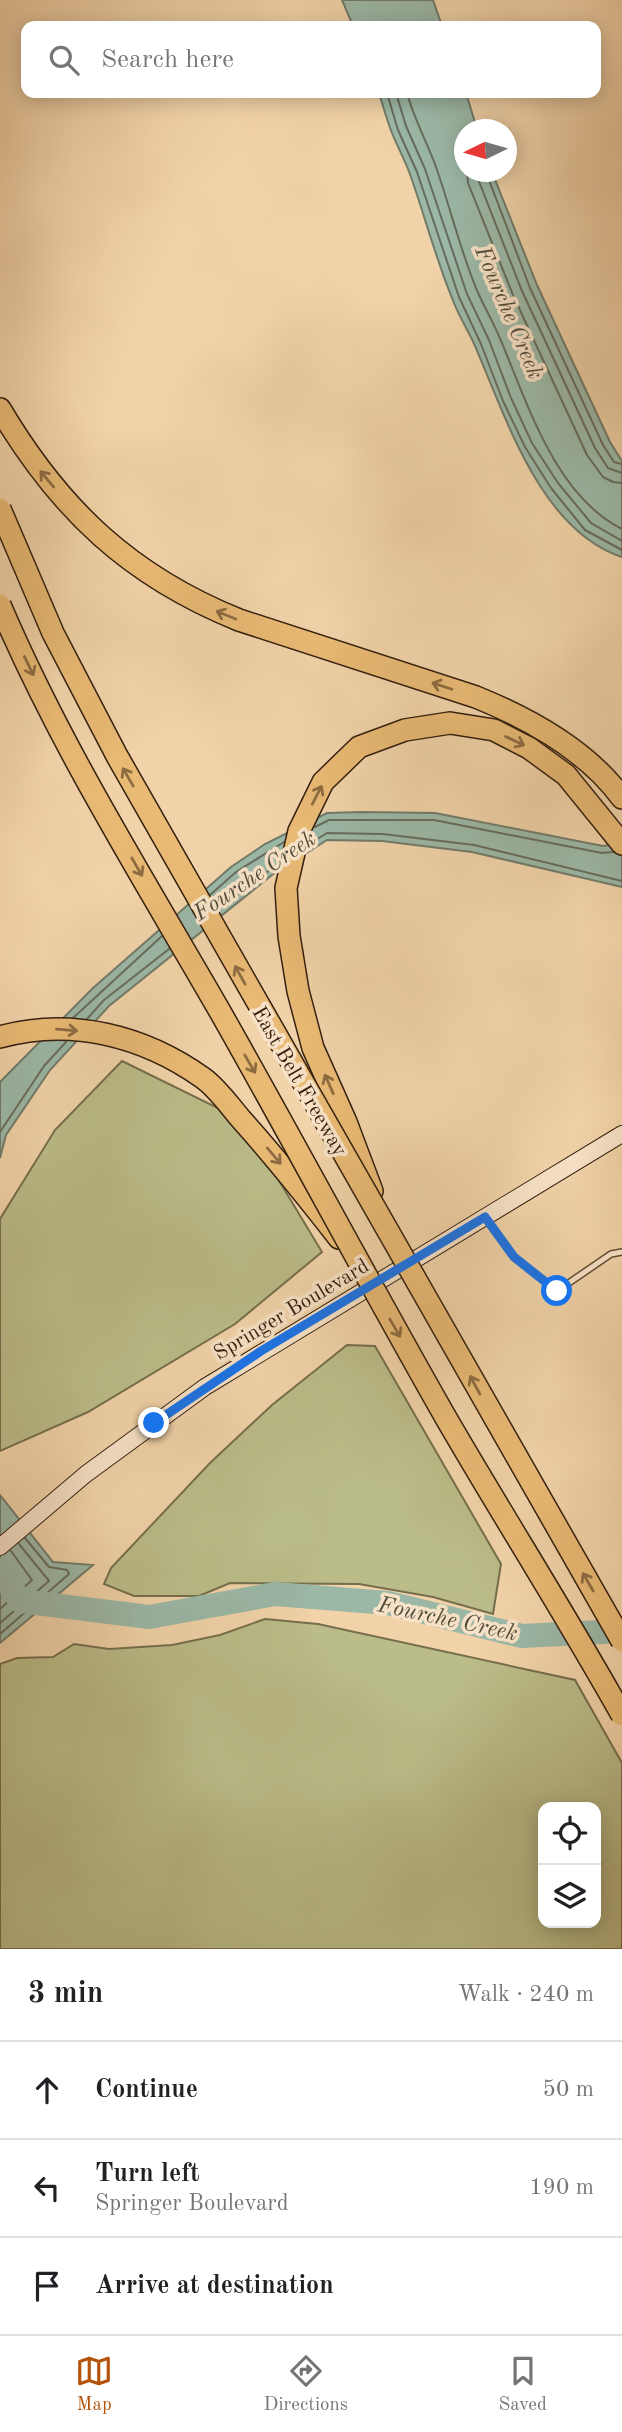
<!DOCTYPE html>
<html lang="en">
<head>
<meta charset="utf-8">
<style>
  body { margin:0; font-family:"Old Standard TT",serif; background:#f2f2f2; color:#202124 }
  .controls { position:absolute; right:21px; bottom:21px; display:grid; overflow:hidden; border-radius:14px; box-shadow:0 4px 18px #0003 }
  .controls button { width:63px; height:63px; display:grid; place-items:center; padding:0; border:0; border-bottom:2px solid #e0e0e0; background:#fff; color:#202124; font:35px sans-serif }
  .compass { position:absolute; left:454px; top:119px; width:63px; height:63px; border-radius:50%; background:#fff; box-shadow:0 4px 18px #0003; rotate:265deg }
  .stop { position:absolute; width:21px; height:21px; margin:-16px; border:5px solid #1a73e8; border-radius:50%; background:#fff }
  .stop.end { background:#1a73e8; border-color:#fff; box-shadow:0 2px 7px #0008 }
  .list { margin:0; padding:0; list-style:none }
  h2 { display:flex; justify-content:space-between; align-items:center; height:91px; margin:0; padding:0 28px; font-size:30px }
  h2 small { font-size:23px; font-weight:400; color:#757577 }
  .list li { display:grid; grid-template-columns:46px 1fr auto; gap:21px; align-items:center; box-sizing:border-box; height:98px; padding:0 28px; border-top:2px solid #e0e0e0 }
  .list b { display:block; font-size:26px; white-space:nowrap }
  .list p { margin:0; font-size:23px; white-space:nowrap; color:#757577 }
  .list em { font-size:23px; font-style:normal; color:#757577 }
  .icon { flex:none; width:38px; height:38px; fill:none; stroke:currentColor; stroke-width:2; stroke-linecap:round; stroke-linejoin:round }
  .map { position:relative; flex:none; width:622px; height:1949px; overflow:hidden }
  .search { position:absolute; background:#fff; box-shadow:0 4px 18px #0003; left:21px; right:21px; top:21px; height:77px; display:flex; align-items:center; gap:18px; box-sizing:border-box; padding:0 24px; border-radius:14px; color:#757577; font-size:26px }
  .sheet { height:385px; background:#fff }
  nav { display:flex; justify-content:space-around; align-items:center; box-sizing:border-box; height:98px; border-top:2px solid #e0e0e0; background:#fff; font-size:19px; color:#757577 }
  nav a { display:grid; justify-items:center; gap:4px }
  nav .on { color:#b45309 }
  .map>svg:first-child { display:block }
</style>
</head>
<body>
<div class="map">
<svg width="622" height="1949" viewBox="0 0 622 1949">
  <rect width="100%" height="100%" fill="#f2d3a9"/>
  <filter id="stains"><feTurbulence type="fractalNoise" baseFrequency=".00286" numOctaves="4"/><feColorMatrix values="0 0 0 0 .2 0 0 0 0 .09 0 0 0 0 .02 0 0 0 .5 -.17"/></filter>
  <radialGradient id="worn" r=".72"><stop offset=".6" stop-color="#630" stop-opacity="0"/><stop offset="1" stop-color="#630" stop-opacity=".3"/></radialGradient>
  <g fill="#babc89" stroke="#766e4c" stroke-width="2" fill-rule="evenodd">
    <path d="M122,1061l100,49 56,69 44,73 -87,72 -147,88 -88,39v-232l55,-89z"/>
    <path d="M347,1345l28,1 126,218 -8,50 -60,-17 -74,-13 -129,-1 -31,13h-65l-30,-12 7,-16 99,-105 62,-58z"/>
    <path d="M265,1619l53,5 257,56 47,83v186h-622v-285l17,-6 36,-1 21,-13 35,5 63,-4 48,-10zM596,1807v116h-53v-116z"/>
  </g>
  <g fill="#9bb8a7" stroke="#717b6a" stroke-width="2">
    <path d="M342,0h91l9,26h-89z"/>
    <path d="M379,93h87l11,36 -13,1v42h28l45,113 73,157 12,19v96c-82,-27 -116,-140 -147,-211 -7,-16 -17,-31 -23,-48 -16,-39 -27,-81 -41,-121 -5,-15 -13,-29 -19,-44 -5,-13 -9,-27 -13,-40z"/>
    <path d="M363,812l72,1 168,33 19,-3v44l-150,-35 -90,-11 -55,-1 -55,35 -163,131 -59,64 -44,65 -6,23v-76l93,-94 138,-121 34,-23 62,-31z"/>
    <path d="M0,1495l53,67 40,3 -93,78z"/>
  </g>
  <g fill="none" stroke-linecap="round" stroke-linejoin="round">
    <g stroke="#676c5b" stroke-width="2">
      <path d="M387,93l11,37 19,42 42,125 22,47 22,57 22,46 26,41 34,42 37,20"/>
      <path d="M396,93l10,33 19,43 42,125 22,46 22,58 21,45 26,40 33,40 31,18"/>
      <path d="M407,93c7,26 20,49 29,74 14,40 24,82 40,121 7,17 16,32 23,48 28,65 55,159 123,193"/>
      <path d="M467,172l1,11 45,112 74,160 16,22 10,5 9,1"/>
      <path d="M478,172v7l44,112 73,157 13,20 14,5"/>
      <path d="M486,172l44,116 73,157 11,17 8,2"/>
      <path d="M315,827l14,-7h105l168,33 11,-1"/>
      <path d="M309,844l18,-11 56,1 91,11 148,36"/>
      <path d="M210,895l26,-23 48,-30"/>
      <path d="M219,909l60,-46"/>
      <path d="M73,1018l89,-82"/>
      <path d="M87,1019l17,-19 65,-51"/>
      <path d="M0,1132l44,-66 22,-24"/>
      <path d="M0,1609l32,-29 -21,-29"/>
      <path d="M0,1623l49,-42 -30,-37"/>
      <path d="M0,1634l69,-60 -2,-4 -18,-3 -24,-29"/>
    </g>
    <path stroke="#9bb8a7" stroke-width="24" d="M0,1570l20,31 129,16 126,-23 113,9 134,33 100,-5"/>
    <g stroke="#634c36" stroke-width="8">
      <path id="lane" d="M486,1219l28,38 43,34 54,-37 11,-2"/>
    </g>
    <g stroke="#331f0f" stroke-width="18">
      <path id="secondary" d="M0,1547l86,-73 119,-87 417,-253"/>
    </g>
    <g stroke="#331f0f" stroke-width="24">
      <g id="highway">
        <path d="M0,409c60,101 130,167 239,211l237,77c54,22 111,53 146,101"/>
        <path d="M0,1037c71,-20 144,-1 203,41 14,10 26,27 37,40 35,39 67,79 99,120"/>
        <path d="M372,1191l-26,-69 -33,-74 -15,-57 -9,-55 -3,-48 13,-57 24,-49 36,-35 46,-17 45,-7 44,7 35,18 37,27 56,69"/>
      </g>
    </g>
    <use href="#lane" stroke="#f7e2c7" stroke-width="5"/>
    <use href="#secondary" stroke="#f7e2c7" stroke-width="16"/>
    <use href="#highway" stroke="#e9ba74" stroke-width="21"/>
    <g stroke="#331f0f" stroke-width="24" stroke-linecap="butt">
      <g id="highway-bridge">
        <path d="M0,509l53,124 64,123 505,885"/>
        <path d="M0,605c61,143 145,276 222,410 76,134 148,270 224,403 58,100 120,197 176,297"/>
      </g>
    </g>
    <use href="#highway-bridge" stroke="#e9ba74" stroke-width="21"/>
  </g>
  <defs><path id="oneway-shaft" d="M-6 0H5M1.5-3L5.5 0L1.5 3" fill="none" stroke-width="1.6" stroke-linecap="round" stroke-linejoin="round" transform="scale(1.75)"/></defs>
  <g stroke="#8e6c42">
    <use href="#oneway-shaft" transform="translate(47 479) rotate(-130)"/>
    <use href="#oneway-shaft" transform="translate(226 615) rotate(-158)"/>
    <use href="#oneway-shaft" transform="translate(29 666) rotate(64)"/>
    <use href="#oneway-shaft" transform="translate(442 686) rotate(-162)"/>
    <use href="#oneway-shaft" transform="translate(515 741) rotate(26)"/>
    <use href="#oneway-shaft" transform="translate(128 777) rotate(-120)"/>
    <use href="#oneway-shaft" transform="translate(317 795) rotate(-63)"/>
    <use href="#oneway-shaft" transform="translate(137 867) rotate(60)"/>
    <use href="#oneway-shaft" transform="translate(240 975) rotate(-119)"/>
    <use href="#oneway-shaft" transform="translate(67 1030) rotate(5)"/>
    <use href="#oneway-shaft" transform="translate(250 1064) rotate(60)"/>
    <use href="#oneway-shaft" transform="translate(329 1084) rotate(-114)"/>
    <use href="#oneway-shaft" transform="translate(274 1156) rotate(50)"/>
    <use href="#oneway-shaft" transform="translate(395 1328) rotate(60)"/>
    <use href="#oneway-shaft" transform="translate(475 1385) rotate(-118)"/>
    <use href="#oneway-shaft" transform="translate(588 1582) rotate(-120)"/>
  </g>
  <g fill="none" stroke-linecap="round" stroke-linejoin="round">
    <path stroke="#1a73e8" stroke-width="9" d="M154,1423l107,-72 224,-134 29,40 43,34"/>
  </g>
  <g text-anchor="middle" stroke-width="7" stroke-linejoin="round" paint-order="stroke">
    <g font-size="21" fill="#331f0f" stroke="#f7e2c7">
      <text transform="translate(300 1081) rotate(60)" y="7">East Belt Freeway</text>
      <text transform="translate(291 1309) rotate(-31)" y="7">Springer Boulevard</text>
    </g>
    <g font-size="23" font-style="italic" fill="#524d3d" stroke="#f7e2c7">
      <text transform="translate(510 312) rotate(67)" y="8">Fourche Creek</text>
      <text transform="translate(254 875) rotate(-34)" y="8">Fourche Creek</text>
      <text transform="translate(448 1618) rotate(12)" y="8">Fourche Creek</text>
    </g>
  </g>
  <rect width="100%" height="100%" filter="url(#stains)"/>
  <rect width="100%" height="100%" fill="url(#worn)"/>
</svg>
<div class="controls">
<button><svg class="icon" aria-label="locate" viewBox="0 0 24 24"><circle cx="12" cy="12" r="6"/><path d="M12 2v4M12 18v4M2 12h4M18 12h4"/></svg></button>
<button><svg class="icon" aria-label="layers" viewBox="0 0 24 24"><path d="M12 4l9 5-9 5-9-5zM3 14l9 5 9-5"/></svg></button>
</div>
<svg class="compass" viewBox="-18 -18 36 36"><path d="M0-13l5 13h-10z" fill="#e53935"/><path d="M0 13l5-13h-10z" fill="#757577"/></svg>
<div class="stop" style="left:557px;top:1291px"></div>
<div class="stop end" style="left:154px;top:1423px"></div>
<div class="search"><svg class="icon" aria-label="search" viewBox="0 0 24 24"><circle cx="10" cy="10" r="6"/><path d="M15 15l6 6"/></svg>Search here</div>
</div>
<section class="sheet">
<h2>3 min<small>Walk · 240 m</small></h2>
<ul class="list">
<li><svg class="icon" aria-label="ahead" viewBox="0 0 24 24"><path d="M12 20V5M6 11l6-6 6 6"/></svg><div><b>Continue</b></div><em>50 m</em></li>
<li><svg class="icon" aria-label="left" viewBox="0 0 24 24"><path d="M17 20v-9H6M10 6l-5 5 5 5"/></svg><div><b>Turn left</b><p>Springer Boulevard</p></div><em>190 m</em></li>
<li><svg class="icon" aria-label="arrive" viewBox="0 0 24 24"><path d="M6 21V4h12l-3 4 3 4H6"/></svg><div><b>Arrive at destination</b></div></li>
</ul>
</section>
<nav>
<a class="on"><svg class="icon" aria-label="map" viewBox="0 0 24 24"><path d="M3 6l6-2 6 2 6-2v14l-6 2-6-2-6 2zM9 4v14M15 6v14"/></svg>Map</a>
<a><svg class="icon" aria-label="directions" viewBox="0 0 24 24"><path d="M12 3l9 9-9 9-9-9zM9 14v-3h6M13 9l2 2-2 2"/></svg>Directions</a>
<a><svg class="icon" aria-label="saved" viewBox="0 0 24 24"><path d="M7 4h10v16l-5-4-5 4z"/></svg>Saved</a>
</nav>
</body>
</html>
